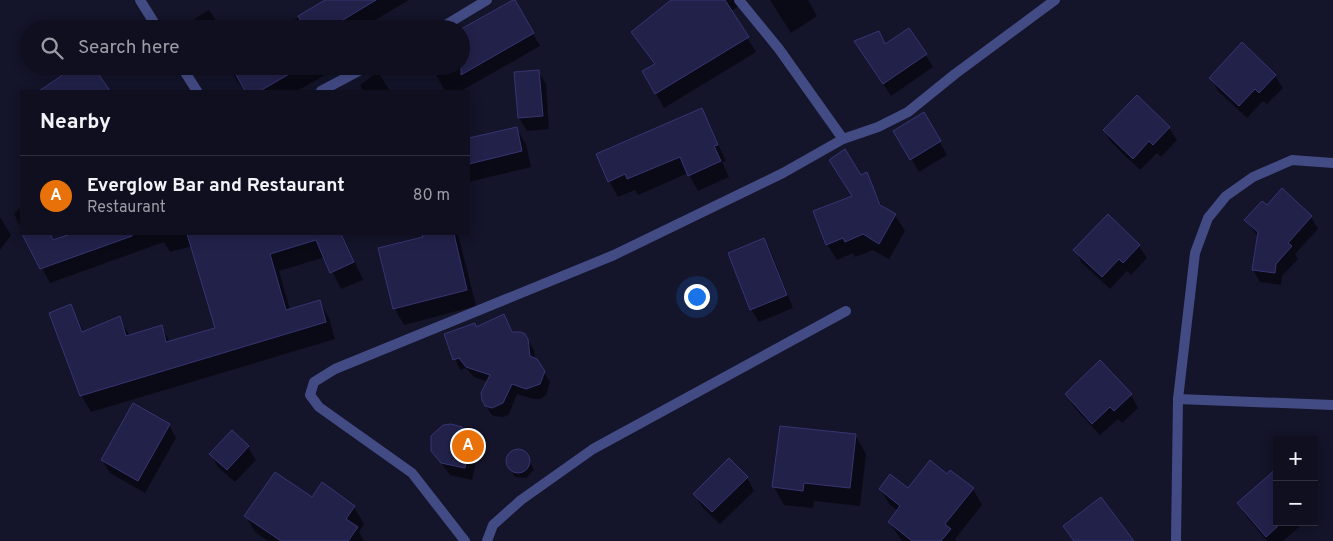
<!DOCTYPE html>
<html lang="en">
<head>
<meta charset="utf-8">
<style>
  body { margin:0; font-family:Overpass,sans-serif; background:#1d1d2d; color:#f1f3f6 }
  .controls { position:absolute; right:15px; bottom:15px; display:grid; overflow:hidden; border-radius:0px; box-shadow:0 2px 12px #0003 }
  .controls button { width:45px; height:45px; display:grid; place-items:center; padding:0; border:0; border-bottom:1px solid #2f2f3e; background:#0f0f20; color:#f1f3f6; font:25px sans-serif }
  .you { position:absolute; left:696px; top:296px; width:18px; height:18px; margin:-12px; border:4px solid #fff; border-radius:50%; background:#1a73e8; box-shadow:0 0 0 8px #1a73e833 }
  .badge { display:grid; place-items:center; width:32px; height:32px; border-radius:50%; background:#ea580c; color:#fff; font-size:16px; font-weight:700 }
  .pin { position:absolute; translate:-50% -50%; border:2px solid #fff; box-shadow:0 1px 5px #0006 }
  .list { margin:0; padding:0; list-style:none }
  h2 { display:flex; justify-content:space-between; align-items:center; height:65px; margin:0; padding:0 20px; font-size:21px }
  h2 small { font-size:16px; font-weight:400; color:#9b9ca5 }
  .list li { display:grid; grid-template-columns:32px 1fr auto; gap:15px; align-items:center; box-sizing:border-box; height:80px; padding:0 20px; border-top:1px solid #2f2f3e }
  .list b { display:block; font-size:19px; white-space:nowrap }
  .list p { margin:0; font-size:16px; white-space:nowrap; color:#9b9ca5 }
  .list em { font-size:16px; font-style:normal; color:#9b9ca5 }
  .icon { flex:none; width:28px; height:28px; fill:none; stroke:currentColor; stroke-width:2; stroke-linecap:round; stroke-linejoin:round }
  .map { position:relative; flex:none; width:1333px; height:541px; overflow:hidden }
  .search { position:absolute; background:#0f0f20; box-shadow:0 2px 12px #0003; left:20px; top:20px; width:450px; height:55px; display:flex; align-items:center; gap:12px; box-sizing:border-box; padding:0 18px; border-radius:28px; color:#9b9ca5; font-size:19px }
  .panel { position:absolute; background:#0f0f20; box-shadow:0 2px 12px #0003; left:20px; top:90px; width:450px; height:145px; border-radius:0px }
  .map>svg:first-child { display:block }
</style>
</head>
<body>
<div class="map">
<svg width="1333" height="541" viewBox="0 0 1333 541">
  <rect width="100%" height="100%" fill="#14142a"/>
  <g fill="#0007">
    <path d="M328,0h81l-49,29h-72l-3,-4z"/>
    <path d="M673,0h74l-16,11 25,41 -92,56 -20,-36 11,-7 -22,-33z"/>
    <path d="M770,0h38l9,16 -26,17z"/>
    <path d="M514,1l26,45 -79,45h-16l-14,-25h30v-37h-2l2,-1 1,2z"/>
    <path d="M209,10l9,13 5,-3 7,9h-36l-4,-7z"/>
    <path d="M909,29l24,38 -42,29 -28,-43 16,-21 7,13z"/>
    <path d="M227,66h114l-44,25h-53z"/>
    <path d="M538,71l8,13 3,45 -22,2 -8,-13z"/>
    <path d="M378,72l12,19h-27l-3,-6z"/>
    <path d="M1275,76l8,12 -16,16 -4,-3 -16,17 -29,-27 -7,-13z"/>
    <path d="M701,109l25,52 -4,1 7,15 -31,14 -10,-18 -50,22 -3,-5 -17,7 -9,-16z"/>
    <path d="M924,114l23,41 -28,17 -24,-41z"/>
    <path d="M516,128l10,16 5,23 -62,15v-43z"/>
    <path d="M1169,128l8,12 -16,17 -4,-4 -17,17 -28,-27 -8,-12z"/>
    <path d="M866,174l17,34 12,7 10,16 -16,28 -16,-9 -18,7 -2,-4 -16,7 -10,-16 34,-68z"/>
    <path d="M1282,190l29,27 7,12 -23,25 3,5 -16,17 -1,9 -21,-3 -7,-12 5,-33 -12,-17 21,-13z"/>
    <path d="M21,207v21l-7,-14z"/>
    <path d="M1108,216l31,30 8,12 -16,17 -4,-4 -17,18 -28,-26 -7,-13z"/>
    <path d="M0,217l11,18 -11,15z"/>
    <path d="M24,234h25l4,7 22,-7h129l5,7 25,-7h108l21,46 -22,9 -16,-32 -46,14 11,39 29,-9 10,17 6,21 -244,73 -10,-17 -10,-89 13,26 35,-14 11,18 31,-9 9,15 46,-14 -24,-82 -22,6 -6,-10 -114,41z"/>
    <path d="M423,234h35l18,72 -72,19 -9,-16 -16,-60 45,-11z"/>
    <path d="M764,240l7,12 22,56 -34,14 -8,-13z"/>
    <path d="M504,315l9,19 12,1 9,15 1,9 15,23 -4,13 -6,4h-7l-16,-5 -8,20 -5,3 -11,-1 -4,-5 -6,-11 5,-18 -14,-5 -8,-9 -6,2 -15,-35 30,-11 2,4z"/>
    <path d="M1066,394l65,1 7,13 -16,15 -4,-4 -18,16 -26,-28z"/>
    <path d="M169,425l7,13 -31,55 -35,-20 -8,-13z"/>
    <path d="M232,431l16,16 8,13 -21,22 -17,-15 -7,-13z"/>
    <path d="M855,435l11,19 -6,52 -46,-5 -1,7 -29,-3 -10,-18z"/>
    <path d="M468,438l8,13 1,7 -5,22 -22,-5 -18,-24z"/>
    <path d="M520,449l5,3 9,18 -8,8 -11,-1 -9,-15 4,-8z"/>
    <path d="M947,476l26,13 9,16 -27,34 2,2h-55l-13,-19 9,-11 -8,-6 -10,-16 28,1z"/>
    <path d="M747,478l7,13 -34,33 -18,-17 -7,-13z"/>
    <path d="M323,484l31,23 10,17 -5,8 5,9h-96l-13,-9 -9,-16 66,-17z"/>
    <path d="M1238,503l39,19h28l-22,19h-16l-21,-25z"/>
  </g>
  <g fill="#222149" stroke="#373573">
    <path d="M325,0h51l-48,29h-23l-7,-13z"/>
    <path d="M513,0h2l19,33 -73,42v-46z"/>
    <path d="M671,0h54l24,37 -94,57 -13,-23 13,-7 -24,-32z"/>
    <path d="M909,28l18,26 -44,30 -29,-43 25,-10 6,13z"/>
    <path d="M1242,42l34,33 -17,18 -4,-4 -16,17 -30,-28z"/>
    <path d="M76,66h17l17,25h-71z"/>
    <path d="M231,66h72l-43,25h-15z"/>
    <path d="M539,70l4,46 -25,2 -4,-46z"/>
    <path d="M1137,95l33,32 -17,18 -4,-4 -16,18 -30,-29z"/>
    <path d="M702,108l16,37 -4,1 7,15 -33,15 -8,-19 -53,22 -2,-5 -17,8 -12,-28z"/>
    <path d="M924,112l17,29 -31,19 -17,-29z"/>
    <path d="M517,127l5,24 -53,13v-26z"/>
    <path d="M845,149l16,26 6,-3 13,33 16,9 -17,30 -16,-10 -18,8 -2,-4 -17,7 -13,-34 39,-15 -23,-36z"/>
    <path d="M1282,188l30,28 -24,27 4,3 -16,18 -1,9 -23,-3 6,-38 -14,-12 18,-19 5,4z"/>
    <path d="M1108,214l32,31 -17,18 -4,-4 -17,18 -29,-27z"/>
    <path d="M22,234h28l3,6 18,-6h61v2l-92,33z"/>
    <path d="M187,234h154l13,28 -24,11 -14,-33 -46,14 16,56 34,-10 6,22 -246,74 -31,-83 22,-9 11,28 38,-16 6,20 36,-11 4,17 49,-14z"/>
    <path d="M422,234h32l13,56 -74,19 -15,-61 45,-11z"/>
    <path d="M764,238l23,57 -37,15 -22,-57z"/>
    <path d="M504,314l8,18h9l4,2 3,5 2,17 7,3 8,12 -5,13 -14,5 -14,-5 -9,19 -11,5 -7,-2 -3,-6 -1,-7 9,-18 -24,-8 -7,-9 -6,2 -9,-26 31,-11 1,4z"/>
    <path d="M1100,360l32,34 -18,17 -4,-4 -18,17 -27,-30z"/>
    <path d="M133,403l37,21 -32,57 -37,-21z"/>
    <path d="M451,424l11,3 7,10 1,8 -5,23 -24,-5 -10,-12v-15l12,-11z"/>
    <path d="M780,426l76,8 -6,54 -46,-5 -1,8 -31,-4z"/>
    <path d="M232,430l17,16 -22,24 -18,-16z"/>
    <circle cx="518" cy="461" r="12"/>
    <path d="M729,458l19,19 -36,35 -19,-18z"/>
    <path d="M930,460l17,14 3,-4 24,18 -29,36 6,5 -10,12h-29l-24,-19 12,-16 -21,-17 11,-15 18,14z"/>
    <path d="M1277,468v59l-11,10 -29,-34z"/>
    <path d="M275,472l37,25 10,-15 33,24 -9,13 12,8 -10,14h-67l-37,-25z"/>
    <path d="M1101,497l33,44h-60l-11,-15z"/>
  </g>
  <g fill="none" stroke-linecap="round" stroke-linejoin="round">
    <g stroke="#434b85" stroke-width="10">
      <path d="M140,0l18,29"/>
      <path d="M739,0l40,49 64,90"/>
      <path d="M439,29l48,-29"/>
      <path d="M181,66l16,25"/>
      <path d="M321,91l47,-25"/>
      <path d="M1178,399l155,6"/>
      <path d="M465,541l-53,-68 -93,-66 -9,-12 4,-13 21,-13 279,-114 169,-82 60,-34 35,-12 30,-15 47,-38 100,-74"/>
      <path d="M487,541l6,-16 28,-25 72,-51 253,-138"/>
      <path d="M1176,541l2,-142 17,-146 13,-35 18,-22 27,-19 39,-17 41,3"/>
    </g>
  </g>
</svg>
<div class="controls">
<button>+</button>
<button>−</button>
</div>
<div class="you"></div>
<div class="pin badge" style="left:468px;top:446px;background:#e8710a">A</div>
<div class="search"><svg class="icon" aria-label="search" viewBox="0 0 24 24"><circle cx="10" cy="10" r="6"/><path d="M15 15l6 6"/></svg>Search here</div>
<section class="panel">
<h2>Nearby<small></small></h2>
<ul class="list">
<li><span class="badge" style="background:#e8710a">A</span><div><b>Everglow Bar and Restaurant</b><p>Restaurant</p></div><em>80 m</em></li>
</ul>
</section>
</div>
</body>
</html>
